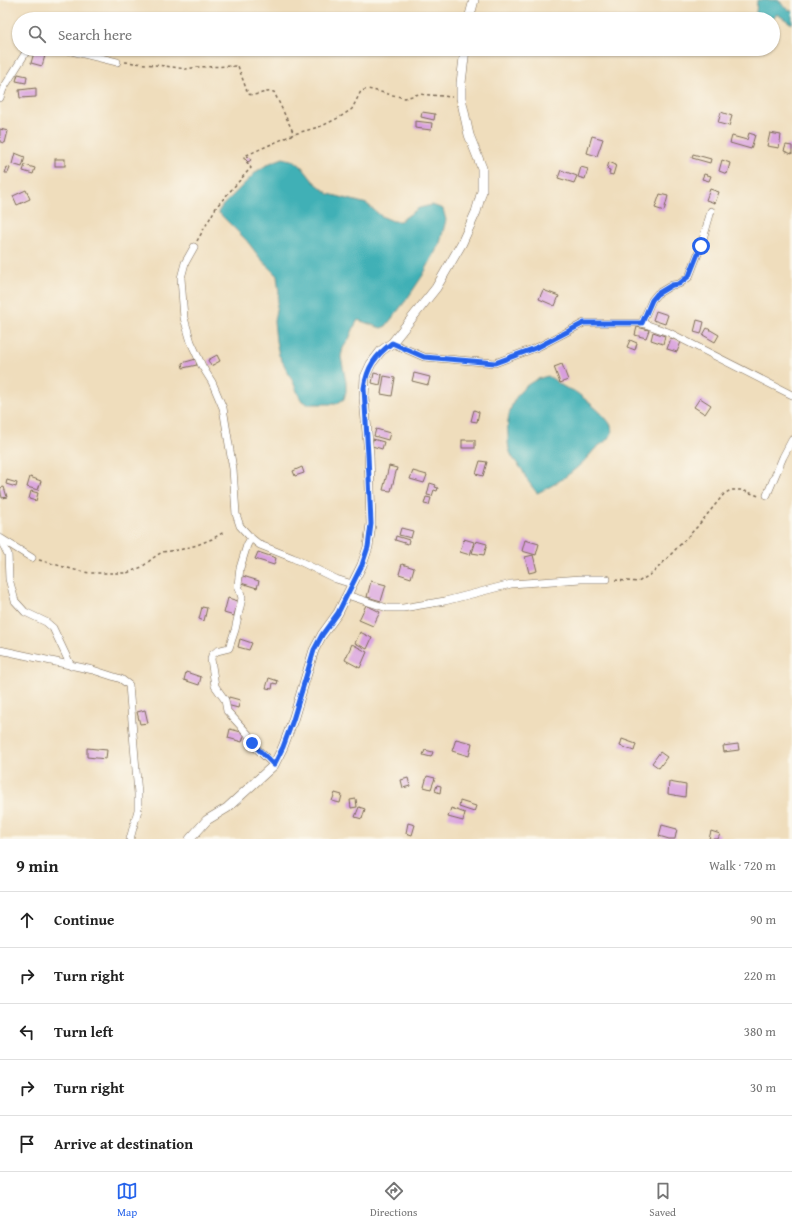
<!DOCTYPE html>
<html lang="en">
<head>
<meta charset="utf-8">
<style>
  body { margin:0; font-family:"Gentium Book Plus",serif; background:#f2f2f2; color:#222 }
  .stop { position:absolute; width:12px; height:12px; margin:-9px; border:3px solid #2563eb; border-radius:50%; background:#fff }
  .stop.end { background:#2563eb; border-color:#fff; box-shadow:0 1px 4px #0008 }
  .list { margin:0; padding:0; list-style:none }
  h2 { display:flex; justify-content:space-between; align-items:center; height:52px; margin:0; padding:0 16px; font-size:17px }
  h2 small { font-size:13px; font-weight:400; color:#767676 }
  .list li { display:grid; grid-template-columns:26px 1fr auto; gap:12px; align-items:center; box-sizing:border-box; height:56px; padding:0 16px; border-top:1px solid #e0e0e0 }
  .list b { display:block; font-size:15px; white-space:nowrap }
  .list em { font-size:13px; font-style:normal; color:#767676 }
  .icon { flex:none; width:22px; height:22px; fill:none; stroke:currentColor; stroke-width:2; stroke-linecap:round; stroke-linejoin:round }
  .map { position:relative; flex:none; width:792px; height:839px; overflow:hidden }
  .search { position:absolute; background:#fff; box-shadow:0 1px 3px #0004; left:12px; right:12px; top:12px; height:44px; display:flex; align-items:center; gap:10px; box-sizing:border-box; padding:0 14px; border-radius:22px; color:#767676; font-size:15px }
  .sheet { height:332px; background:#fff }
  nav { display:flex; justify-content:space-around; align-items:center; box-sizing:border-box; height:56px; border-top:1px solid #e0e0e0; background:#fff; font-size:11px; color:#767676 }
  nav a { display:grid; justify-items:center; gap:2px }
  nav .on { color:#2563eb }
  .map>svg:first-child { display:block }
</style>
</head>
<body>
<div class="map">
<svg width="792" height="839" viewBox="0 0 792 839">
  <rect width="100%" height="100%" fill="#fbf7ec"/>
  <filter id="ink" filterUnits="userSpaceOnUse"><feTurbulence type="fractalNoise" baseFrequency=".025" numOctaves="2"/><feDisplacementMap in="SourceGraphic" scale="8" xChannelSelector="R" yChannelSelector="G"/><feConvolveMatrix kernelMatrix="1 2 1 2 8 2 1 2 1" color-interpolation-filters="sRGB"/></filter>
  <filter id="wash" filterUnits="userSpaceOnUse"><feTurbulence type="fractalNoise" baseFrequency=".012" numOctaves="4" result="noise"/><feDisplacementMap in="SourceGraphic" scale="16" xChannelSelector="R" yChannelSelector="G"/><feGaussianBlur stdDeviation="0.9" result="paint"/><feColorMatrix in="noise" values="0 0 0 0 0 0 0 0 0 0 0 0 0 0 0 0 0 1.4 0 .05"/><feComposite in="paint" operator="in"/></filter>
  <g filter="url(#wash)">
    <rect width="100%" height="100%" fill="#efddbc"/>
    <g fill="#3fb0b6" stroke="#3d6d6a">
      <path d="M757,0h22l5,7 8,4v13l-15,-10 -4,5h-14l-5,-1 2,-5z"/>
      <path d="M283,158l12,3 7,6 11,14 16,13 38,10 14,12 12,5h7l19,-13 13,-3 11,4 3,11 -6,23 -17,32 -16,24 -21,27 -5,2 -23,-8 -3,5 -6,14 -6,9 -2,9 5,25v9l-2,8 -8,5h-29l-5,-3 -3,-5 -6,-14 -14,-27 -3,-14 -2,-20 5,-28 -2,-17 -17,-18 -13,-17 -29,-29 5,-7 34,-34 13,-8z"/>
      <path d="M548,376c6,3 12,9 18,12 3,2 5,1 8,3 8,5 38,29 38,38 1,10 -11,14 -17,20 -5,5 -9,11 -14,15 -13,12 -28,22 -44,29 -4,-5 -8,-10 -11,-15 -2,-4 -3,-8 -6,-11 -4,-5 -8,-9 -10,-15 -2,-5 -2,-11 -2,-16 -3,-29 11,-54 40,-60z"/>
    </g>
    <g id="blocks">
      <g fill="#d89fde">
        <path d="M19,36v10l-3,-8z"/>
        <path d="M35,49l11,3 -4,14 -11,-3z"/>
        <path d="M18,74l9,2 -1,7 -10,-2z"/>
        <path d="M36,88v9l-16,1 -1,-8z"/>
        <path d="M422,112l13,2 -1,6 -13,-3z"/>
        <path d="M721,112l11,4 -3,10 -11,-3z"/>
        <path d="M415,121l17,2 -1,7 -16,-2z"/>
        <path d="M0,129l8,2 -3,12 -5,-1z"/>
        <path d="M749,133l6,2 -4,14 -21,-6 2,-7 15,4z"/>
        <path d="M770,133l11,2 -2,13 -12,-2z"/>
        <path d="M592,136l11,3 -6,17 -10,-3z"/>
        <path d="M786,145l6,1v8l-8,-3z"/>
        <path d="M15,153l10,4 -3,10 -10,-3z"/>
        <path d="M693,154l18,5 -1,4 -18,-5z"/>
        <path d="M248,156l3,4 -3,2 -3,-3z"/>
        <rect x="55" y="159" width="10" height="7"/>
        <path d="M722,160l8,3 -3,11 -8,-3z"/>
        <path d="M609,162l7,3 -3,10 -4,-1 1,-4 -3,-1z"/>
        <path d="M25,165l10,3 -2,6 -10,-3z"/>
        <path d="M7,167l3,1 -2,5h-3z"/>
        <path d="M581,167l7,2 -3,10 -7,-2z"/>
        <path d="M561,170l16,6 -3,7 -16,-5z"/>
        <path d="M704,174l7,2 -2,5 -7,-2z"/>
        <path d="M710,189l9,3 -4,11 -9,-3z"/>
        <path d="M26,190l4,9 -13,6 -4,-9z"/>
        <path d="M660,194l8,2 -4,15 -9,-3z"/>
        <path d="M543,290l16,6 -4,10 -16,-7z"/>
        <path d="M656,311l12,4 -3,9 -12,-4z"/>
        <path d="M697,320l7,2 -3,12 -7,-2z"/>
        <path d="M637,327l12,3 -3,8 -11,-3z"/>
        <path d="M707,328l12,7 -4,7 -12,-7z"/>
        <path d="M653,332l12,4 -2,8 -12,-4z"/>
        <path d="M671,338l10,4 -4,10 -10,-3z"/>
        <path d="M630,340l7,3 -2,7 -8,-3z"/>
        <path d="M217,355l3,6 -9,5 -3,-6z"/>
        <path d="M196,359l1,6 -14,3 -1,-5z"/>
        <path d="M562,364l6,16 -8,3 -6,-16z"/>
        <path d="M374,373l8,2 -2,10 -8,-2z"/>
        <path d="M414,373l16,4 -2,8 -16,-4z"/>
        <path d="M384,376l11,2 -3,18 -11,-2z"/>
        <path d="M700,398l11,7 -6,9 -11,-7z"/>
        <path d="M474,410l5,2 -2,10 -6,-1z"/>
        <path d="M376,429l14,4 -2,7 -14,-4z"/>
        <path d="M373,439l11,3 -2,7 -10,-3z"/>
        <rect x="462" y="440" width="13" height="8"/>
        <path d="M480,461l7,1 -4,14 -7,-2z"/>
        <path d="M389,466l8,2 -6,23 -8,-1z"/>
        <path d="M302,467l2,6 -9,3 -2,-5z"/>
        <path d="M413,471l14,4 -3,8 -14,-4z"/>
        <path d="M30,477l11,4 -3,9 -11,-3z"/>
        <path d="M7,480l10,3 -1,4 -10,-3z"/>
        <path d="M430,483l6,2 -1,2 3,1 -1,3 -3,-1 -2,6 -5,-1z"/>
        <path d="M4,487l3,10 -5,1 -2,-10z"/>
        <path d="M31,491l7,2 -2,8 -7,-2z"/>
        <path d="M426,497l5,1 -2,7 -5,-1z"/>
        <path d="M401,528l12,3 -2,7 -12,-3z"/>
        <path d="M396,536l13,4 -1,4 -13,-4z"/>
        <path d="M464,539l10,3 -4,13 -10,-3z"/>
        <path d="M525,540l14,4 -3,11 -14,-4z"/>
        <path d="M476,541l11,3 -3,11 -12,-2z"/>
        <path d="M258,552l18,6 -2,7 -19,-6z"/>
        <path d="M533,555l4,16 -8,2 -4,-16z"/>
        <path d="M402,564l12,4 -3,10 -12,-4z"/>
        <path d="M243,576l16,5 -2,7 -16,-5z"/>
        <path d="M371,581l15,4 -5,16 -14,-4z"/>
        <path d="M228,598l10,3 -4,15 -10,-3z"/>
        <path d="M366,605l14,7 -7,14 -14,-6z"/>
        <path d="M202,607l5,1 -3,13 -5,-2z"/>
        <path d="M360,632l12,6 -5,11 -12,-6z"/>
        <path d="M240,639l12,4 -3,7 -11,-3z"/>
        <path d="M352,644l15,8 -7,16 -15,-8z"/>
        <path d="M186,672l15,5 -2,8 -15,-5z"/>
        <path d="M269,678l9,3 -1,3 -4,-1 -1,6 -6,-1z"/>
        <path d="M229,697l11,3 -2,8 -11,-3z"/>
        <path d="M145,710l3,13 -8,1 -3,-12z"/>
        <path d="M230,729l15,4 -3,9 -14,-4z"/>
        <path d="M456,739l16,4 -3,13 -17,-5z"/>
        <path d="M622,739l14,5 -2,7 -14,-5z"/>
        <path d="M738,744l1,6 -15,2 -1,-6z"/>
        <path d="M87,748l20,2 -1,9 -19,-2z"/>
        <path d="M425,750l8,2 -2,5 -8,-2z"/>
        <path d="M660,752l7,5 -8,11 -7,-5z"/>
        <path d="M427,776l8,2 -4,11 -7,-2z"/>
        <path d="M408,778l2,8 -7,2 -2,-8z"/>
        <path d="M669,782l17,3 -1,12 -17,-3z"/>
        <path d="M437,785l4,1 -1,7 -5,-2z"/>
        <path d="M335,793l7,2 -2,8 -8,-2z"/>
        <path d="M356,799l1,8 -6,1 -1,-8z"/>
        <path d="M460,801l16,5 -2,6 -15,-5z"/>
        <path d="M359,807l6,2 -3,10 -7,-2z"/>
        <path d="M451,808l14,5 -2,8 -15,-4z"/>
        <path d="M408,823l7,2 -3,10 -6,-2z"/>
        <path d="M662,825l15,4 -2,10h-6l-10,-3z"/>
        <path d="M711,831l9,3 -2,5h-9z"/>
      </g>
    </g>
  </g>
  <g filter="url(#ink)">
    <use href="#blocks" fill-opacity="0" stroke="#7a6955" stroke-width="1"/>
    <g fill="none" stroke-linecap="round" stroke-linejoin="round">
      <g stroke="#7a6955" stroke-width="8">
        <g id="minor">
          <path d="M63,49l54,13"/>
          <path d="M0,98l3,-9 25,-40"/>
          <path d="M194,247l-9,16 -4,15 3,40 7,24 11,24 10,16 11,26 10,61 3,45 4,12 11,12 9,7 33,13 43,21 16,5"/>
          <path d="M642,323l10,-23 5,-6 15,-9 7,-1 10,-7 12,-31 10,-35"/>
          <path d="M392,343l32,14 71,6 43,-16 46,-24h58l26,9 124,63"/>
          <path d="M767,495l16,-38 9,-17"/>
          <path d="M0,538l32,20"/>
          <path d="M251,538l-4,7 -7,23 -2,17 4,13 -7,32 -6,18 -12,3 -5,4 -1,4 4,27 10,14 2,11 21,23 4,9 5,6 17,16"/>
          <path d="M0,539l8,15 1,25 6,22 10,11 21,10 7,6 18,38"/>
          <path d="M347,595l40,13h16l42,-7 66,-17 70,-5h26"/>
          <path d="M0,650l93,20 28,9 8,6 9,109v16l-8,29"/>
        </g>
      </g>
      <g stroke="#7a6955" stroke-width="10">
        <g id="tertiary">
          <path d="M469,19l5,-19"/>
          <path d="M190,839l17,-19 20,-12 47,-43 9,-18 10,-27 21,-70 8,-15 16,-22 24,-48 6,-18 3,-23 -2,-69 -5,-57 1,-21 6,-13 10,-13 11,-8 44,-55 26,-45 14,-31 6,-21v-23l-13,-33 -8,-37v-15l4,-34"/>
        </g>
      </g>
      <g stroke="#7a6955" stroke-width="1.5" stroke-dasharray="3 3" stroke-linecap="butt">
        <path d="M125,62l40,4 21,3 11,-2 41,-1 10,28c9,3 17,-4 26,-2l20,42"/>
        <path d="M197,241l20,-35 32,-36 2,-2 -7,-10v-2l3,-1 47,-21 28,-8 18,-9 12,-8 9,-18 7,-2 37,9 14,-4 33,3"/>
        <path d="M39,560l36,10 14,3h38l15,-6 11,-9 9,-6 17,-2 18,-5 15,-6 12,-7"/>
        <path d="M615,580l23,2 15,-9 44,-46 27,-33 7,-4h11l17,6"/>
      </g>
      <use href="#minor" stroke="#fff" stroke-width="7"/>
      <use href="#tertiary" stroke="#fff" stroke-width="9"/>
    </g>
  </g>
  <g fill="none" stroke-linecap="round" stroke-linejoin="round" filter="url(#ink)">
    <path stroke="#2563eb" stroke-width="5" d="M252,743l22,22 9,-18 10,-27 21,-70 8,-15 16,-22 24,-48 6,-18 3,-23 -3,-69 -4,-67c3,-21 11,-32 28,-45l32,14 71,6 43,-16 46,-24h58l10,-23 5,-6 15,-9 7,-1 10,-8 12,-30"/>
  </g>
</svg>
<div class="stop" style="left:701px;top:246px"></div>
<div class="stop end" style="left:252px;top:743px"></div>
<div class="search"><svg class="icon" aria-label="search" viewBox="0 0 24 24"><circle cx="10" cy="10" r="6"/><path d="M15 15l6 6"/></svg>Search here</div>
</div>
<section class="sheet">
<h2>9 min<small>Walk · 720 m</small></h2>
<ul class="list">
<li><svg class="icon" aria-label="ahead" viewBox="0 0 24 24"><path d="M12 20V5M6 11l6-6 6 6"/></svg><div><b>Continue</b></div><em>90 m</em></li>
<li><svg class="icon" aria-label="right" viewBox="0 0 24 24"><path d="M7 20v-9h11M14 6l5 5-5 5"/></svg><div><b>Turn right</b></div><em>220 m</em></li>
<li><svg class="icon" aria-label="left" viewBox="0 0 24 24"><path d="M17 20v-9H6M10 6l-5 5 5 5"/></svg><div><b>Turn left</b></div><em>380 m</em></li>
<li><svg class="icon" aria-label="right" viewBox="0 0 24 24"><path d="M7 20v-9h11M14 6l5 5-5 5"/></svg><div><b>Turn right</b></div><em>30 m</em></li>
<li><svg class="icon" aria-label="arrive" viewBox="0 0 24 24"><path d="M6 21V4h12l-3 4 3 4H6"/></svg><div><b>Arrive at destination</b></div></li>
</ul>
</section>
<nav>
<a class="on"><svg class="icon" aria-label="map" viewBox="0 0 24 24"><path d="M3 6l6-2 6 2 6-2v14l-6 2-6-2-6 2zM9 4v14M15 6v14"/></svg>Map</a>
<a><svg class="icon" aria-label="directions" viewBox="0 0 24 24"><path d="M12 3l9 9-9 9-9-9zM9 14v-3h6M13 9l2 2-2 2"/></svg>Directions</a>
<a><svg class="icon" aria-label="saved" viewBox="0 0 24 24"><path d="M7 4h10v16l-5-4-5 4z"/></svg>Saved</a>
</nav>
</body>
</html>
